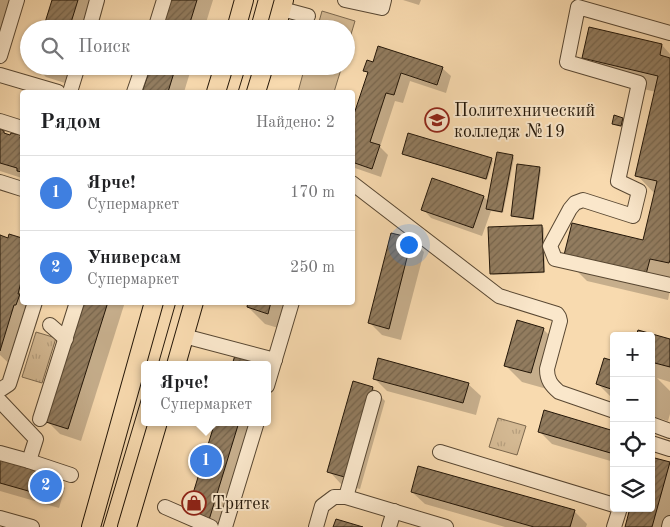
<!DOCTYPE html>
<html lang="ru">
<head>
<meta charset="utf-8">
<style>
  body { margin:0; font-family:"Old Standard TT",serif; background:#f2f2f2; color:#202124 }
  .controls { position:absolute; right:15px; bottom:15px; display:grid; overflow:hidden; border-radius:5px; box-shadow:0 1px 4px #0004 }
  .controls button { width:45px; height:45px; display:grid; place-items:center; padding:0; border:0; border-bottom:1px solid #e0e0e0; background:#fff; color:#202124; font:25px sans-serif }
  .you { position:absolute; left:408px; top:244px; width:18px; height:18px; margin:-12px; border:4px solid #fff; border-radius:50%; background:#1a73e8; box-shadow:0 0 0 8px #1a73e833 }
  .badge { display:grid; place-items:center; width:32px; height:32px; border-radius:50%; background:#7c3aed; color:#fff; font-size:16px; font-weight:700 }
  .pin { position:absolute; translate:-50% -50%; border:2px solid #fff; box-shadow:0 1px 5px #0006 }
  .popup { position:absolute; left:141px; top:361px; width:130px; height:65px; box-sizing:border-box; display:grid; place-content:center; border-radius:5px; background:#fff; filter:drop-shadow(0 1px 4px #0005); font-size:16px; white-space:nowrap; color:#757577 }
  .popup b { font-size:19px; color:#202124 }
  .popup::after { content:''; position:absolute; left:50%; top:100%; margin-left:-10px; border:10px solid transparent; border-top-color:#fff }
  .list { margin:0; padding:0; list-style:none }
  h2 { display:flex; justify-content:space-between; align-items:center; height:65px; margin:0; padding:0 20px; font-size:21px }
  h2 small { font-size:16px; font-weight:400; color:#757577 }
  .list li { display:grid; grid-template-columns:32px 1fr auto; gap:15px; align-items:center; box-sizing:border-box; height:75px; padding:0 20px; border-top:1px solid #e0e0e0 }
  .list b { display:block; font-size:19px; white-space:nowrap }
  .list p { margin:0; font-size:16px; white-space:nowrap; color:#757577 }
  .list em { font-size:16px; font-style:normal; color:#757577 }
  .icon { flex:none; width:28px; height:28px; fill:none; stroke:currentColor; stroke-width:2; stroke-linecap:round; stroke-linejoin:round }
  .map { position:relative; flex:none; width:670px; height:527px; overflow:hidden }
  .search { position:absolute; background:#fff; box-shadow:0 1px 4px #0004; left:20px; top:20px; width:335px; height:55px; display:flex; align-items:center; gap:12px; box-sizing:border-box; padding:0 18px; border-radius:28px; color:#757577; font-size:19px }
  .panel { position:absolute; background:#fff; box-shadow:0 1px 4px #0004; left:20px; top:90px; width:335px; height:215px; border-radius:5px }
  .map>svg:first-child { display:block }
</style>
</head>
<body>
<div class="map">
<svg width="670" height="527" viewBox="0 0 670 527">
  <defs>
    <pattern id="grass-tufts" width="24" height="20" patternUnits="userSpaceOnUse" patternTransform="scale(1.25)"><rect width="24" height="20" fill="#d4b993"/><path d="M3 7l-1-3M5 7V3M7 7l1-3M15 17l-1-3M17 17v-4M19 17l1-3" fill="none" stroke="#b69e7d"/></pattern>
    <pattern id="building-hatch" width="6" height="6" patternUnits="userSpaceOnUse" patternTransform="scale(1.25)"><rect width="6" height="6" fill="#927c5f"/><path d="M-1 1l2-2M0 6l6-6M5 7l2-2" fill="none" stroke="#77654c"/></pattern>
  </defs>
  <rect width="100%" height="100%" fill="#f8daaf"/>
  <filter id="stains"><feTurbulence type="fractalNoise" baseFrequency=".004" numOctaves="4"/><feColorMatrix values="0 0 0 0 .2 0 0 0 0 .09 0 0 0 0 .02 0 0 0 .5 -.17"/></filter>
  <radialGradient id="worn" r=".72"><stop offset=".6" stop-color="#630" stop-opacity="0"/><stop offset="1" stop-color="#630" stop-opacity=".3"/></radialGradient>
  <g fill="url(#grass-tufts)" stroke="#7c684e">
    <path d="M36,332l20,6 -14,45 -20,-6z"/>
    <path d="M498,418l28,8 -9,29 -28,-8z"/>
  </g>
  <g fill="#d4b993" stroke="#7c684e">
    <path d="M322,11l33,10 -9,30v-22h-29z"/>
    <path d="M305,66h37l-8,26h-36z"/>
  </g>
  <g fill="#0003">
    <path d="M0,0h17l-17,56z"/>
    <path d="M54,0h40l-9,29h-40z"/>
    <path d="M173,0h40l-9,29h-40z"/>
    <path d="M403,0h18l-2,5z"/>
    <path d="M662,45l8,9v236l-2,10 -81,-19 -22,-22 79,-18 11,-47 -18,-19 19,-83 -50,-12 -22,-22z"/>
    <path d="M35,66h39l-6,18 -22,-7z"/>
    <path d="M152,66h40l-8,26h-40z"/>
    <path d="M442,68l9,8 -5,17 -36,-12 -7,22 -8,-2 -15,46 8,8 -7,22 -29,-10v-43l16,-50 -3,-4z"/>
    <path d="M622,119l2,2 -2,6 -7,-2 -2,-2z"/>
    <path d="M0,131l4,1 3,3 13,1 2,3v39l-22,-7z"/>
    <path d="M403,153l88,6 2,2 -6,19 -82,-25z"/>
    <path d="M512,156l2,2 -11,55 -12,-2 -9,25 -51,-18 -8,-9 10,-30 51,18 5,5z"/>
    <path d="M539,168l2,2 -7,50 -20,-3 -2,-1z"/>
    <path d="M542,226l2,2 1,45 -52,2 -2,-2z"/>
    <path d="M0,234l4,4 4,1 2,-4 12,4v63h19l-4,12 2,1 -3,10 -2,-1 -17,47 -17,-16z"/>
    <path d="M411,239l13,13 -23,88 -19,-5 -12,-12z"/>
    <path d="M85,302h40l-44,139 -21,-7 -12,-12z"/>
    <path d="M250,302h43l-8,28 -20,-6 -17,-17z"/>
    <path d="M543,329l17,17 -13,43 -25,-7 -17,-17z"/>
    <path d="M639,331l31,10v41l-13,-4 13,13v23l-2,7 -17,-5v-80z"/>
    <path d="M614,363v37l-16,-16z"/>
    <path d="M374,378l94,6 13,12 -5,19 -89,-24z"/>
    <path d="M373,388l12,13 -25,88 -19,-5 -12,-13z"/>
    <path d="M216,422h44l-32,105h-26z"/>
    <path d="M539,431l75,1v30l-62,-18z"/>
    <path d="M651,458l19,6v55l-2,8h-42l25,-19z"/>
    <path d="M0,460l52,15 13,13 -6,20 -59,-17z"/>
    <path d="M412,492l162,19 13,13 -1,3h-81l-80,-23z"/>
  </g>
  <g fill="url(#building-hatch)" stroke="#231608">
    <path d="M52,0h26l-9,29h-26z"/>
    <path d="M171,0h26l-9,29h-26z"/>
    <path d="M589,27l73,17 -2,11 10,3v202l-1,3 -19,-4 -5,19 -82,-19 9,-36 71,17 14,-59 -22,-5 23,-100 -76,-18z"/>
    <path d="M378,46l65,21 -6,18 -36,-12 -7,22 -8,-2 -16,49 10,3 -8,24 -20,-7v-42l16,-48 -5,-1 4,-11 6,2z"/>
    <path d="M36,66h21l-2,6z"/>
    <path d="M151,66h25l-8,26h-26z"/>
    <path d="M614,115l9,3 -2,8 -9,-2z"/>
    <path d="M0,129l4,2v2l6,2 1,-2 10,2 -1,3 2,1v38l-1,-1 1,-4 -5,-1v-3l-17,-5z"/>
    <path d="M408,133l84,25 -6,21 -84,-25z"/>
    <path d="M497,152l16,3 -11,57 -16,-3z"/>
    <path d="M517,164l23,3 -7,52 -22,-3z"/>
    <path d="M432,178l52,18 -11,32 -52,-18z"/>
    <path d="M542,225l2,47 -54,2 -2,-47z"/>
    <path d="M391,233l21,5 -23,91 -21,-6z"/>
    <path d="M9,234l13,4v31l-1,4 1,1v4l-4,16h2l-4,11h-2l-14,46v-116l8,3z"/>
    <path d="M84,302h24l-40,127 -22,-7z"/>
    <path d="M248,302h23l-3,12 -21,-7z"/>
    <path d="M517,320l27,8 -13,45 -27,-7z"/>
    <path d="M638,330l32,9v28l-19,-5v-26h-15z"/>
    <path d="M236,352l22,7 -2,6h-24z"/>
    <path d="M378,358l91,25 -6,20 -90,-24z"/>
    <path d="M604,358l10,3v29l-18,-6z"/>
    <path d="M353,381l20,6 -25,91 -21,-6z"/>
    <path d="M544,410l70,21v23l-76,-22z"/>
    <path d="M215,422h24l-30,98 -22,-7z"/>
    <path d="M651,457l19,5 -18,65h-27l5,-19h21z"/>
    <path d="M0,458l53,16 -7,22 -46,-13z"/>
    <path d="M418,466l157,44 -5,17h-36l-123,-35z"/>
    <path d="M336,519l27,8h-30z"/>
  </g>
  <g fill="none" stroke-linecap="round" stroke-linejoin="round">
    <g stroke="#584732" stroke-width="16">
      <g id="minor">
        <path d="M345,0l37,8 2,-8"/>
        <path d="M282,9l26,7"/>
        <path d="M89,29l8,-29"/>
        <path d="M155,29l9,-29"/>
        <path d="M670,33l-92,-26 -11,55 72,21 -21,98 21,10 -6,25 -50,-16 -8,3 -5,6 -20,37 5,13 115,26"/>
        <path d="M0,56l17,-56"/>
        <path d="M0,75l58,17"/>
        <path d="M70,92l8,-26"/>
        <path d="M134,92l9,-26"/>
        <path d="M0,121l22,7"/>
        <path d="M0,182l22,7"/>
        <path d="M352,183l147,113 58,18 2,3 1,4 -13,48c0,11 4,16 12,23l55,19"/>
        <path d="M50,325l16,14"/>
        <path d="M184,336l91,24"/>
        <path d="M267,386l25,-84"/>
        <path d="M0,390l9,-6 26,-82"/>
        <path d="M0,401l36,38 -7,22 42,14"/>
        <path d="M40,419l37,-117"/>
        <path d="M651,424l19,7"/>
        <path d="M651,443l19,6"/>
        <path d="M440,452l174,53"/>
        <path d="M0,453l29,8"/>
        <path d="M346,497l28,-99"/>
        <path d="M165,507l46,20"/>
        <path d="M0,518l32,9"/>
        <path d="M225,527l32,-105"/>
        <path d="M316,527l6,-21 12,-9h12l100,30"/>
        <path d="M389,527l5,-16"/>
        <path d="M614,527l6,-19"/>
        <path d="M669,527l1,-4"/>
      </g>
    </g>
    <g stroke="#231608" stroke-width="20">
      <g id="major">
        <path d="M236,29l8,-29"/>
        <path d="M276,29l8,-29"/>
        <path d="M216,92l8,-26"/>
        <path d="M256,92l8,-26"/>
        <path d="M176,365l18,-63"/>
        <path d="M91,527l63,-225"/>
        <path d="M127,527l31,-105"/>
      </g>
    </g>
    <use href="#minor" stroke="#fae7cb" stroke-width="14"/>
    <use href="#major" stroke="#f8daaf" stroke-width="18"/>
    <g stroke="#231608" stroke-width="1">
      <path d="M250,29l8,-29"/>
      <path d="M238,92l8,-26"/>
      <path d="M158,365l18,-63"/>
      <path d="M103,527l42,-140"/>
    </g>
  </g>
  <defs>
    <g id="university-ring" transform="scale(1.25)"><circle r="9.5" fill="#fae7cb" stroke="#8f2418" stroke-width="1.5"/><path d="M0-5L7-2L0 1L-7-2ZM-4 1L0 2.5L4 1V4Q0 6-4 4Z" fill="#8f2418"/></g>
    <g id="shop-ring" transform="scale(1.25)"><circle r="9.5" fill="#fae7cb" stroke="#8f2418" stroke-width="1.5"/><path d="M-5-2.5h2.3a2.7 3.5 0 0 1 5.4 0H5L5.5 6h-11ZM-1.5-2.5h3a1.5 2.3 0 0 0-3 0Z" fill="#8f2418"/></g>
  </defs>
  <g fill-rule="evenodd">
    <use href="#university-ring" x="437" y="120"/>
    <use href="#shop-ring" x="194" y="503"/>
  </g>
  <g text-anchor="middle" stroke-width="4" stroke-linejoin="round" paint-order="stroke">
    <g font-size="18" fill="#231608" stroke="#fae7cb" text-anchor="start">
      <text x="454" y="116">Политехнический<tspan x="454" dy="21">колледж №19</tspan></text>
      <text x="212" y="509">Тритек</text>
    </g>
  </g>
  <rect width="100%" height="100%" filter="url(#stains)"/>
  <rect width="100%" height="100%" fill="url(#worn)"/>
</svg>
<div class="controls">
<button>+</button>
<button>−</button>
<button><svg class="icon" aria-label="locate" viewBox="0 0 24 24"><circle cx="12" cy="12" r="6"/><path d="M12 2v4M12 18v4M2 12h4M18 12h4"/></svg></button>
<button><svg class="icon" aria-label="layers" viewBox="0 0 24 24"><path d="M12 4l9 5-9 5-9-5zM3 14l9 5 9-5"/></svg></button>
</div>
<div class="you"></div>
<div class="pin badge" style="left:206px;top:461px;background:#3f7fe0">1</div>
<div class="popup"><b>Ярче!</b>Супермаркет</div>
<div class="pin badge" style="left:46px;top:486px;background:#3f7fe0">2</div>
<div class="search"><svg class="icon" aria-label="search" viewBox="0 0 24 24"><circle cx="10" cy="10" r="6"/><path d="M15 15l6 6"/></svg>Поиск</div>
<section class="panel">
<h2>Рядом<small>Найдено: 2</small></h2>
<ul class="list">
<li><span class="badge" style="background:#3f7fe0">1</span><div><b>Ярче!</b><p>Супермаркет</p></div><em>170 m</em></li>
<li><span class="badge" style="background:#3f7fe0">2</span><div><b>Универсам</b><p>Супермаркет</p></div><em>250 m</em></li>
</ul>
</section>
</div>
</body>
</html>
